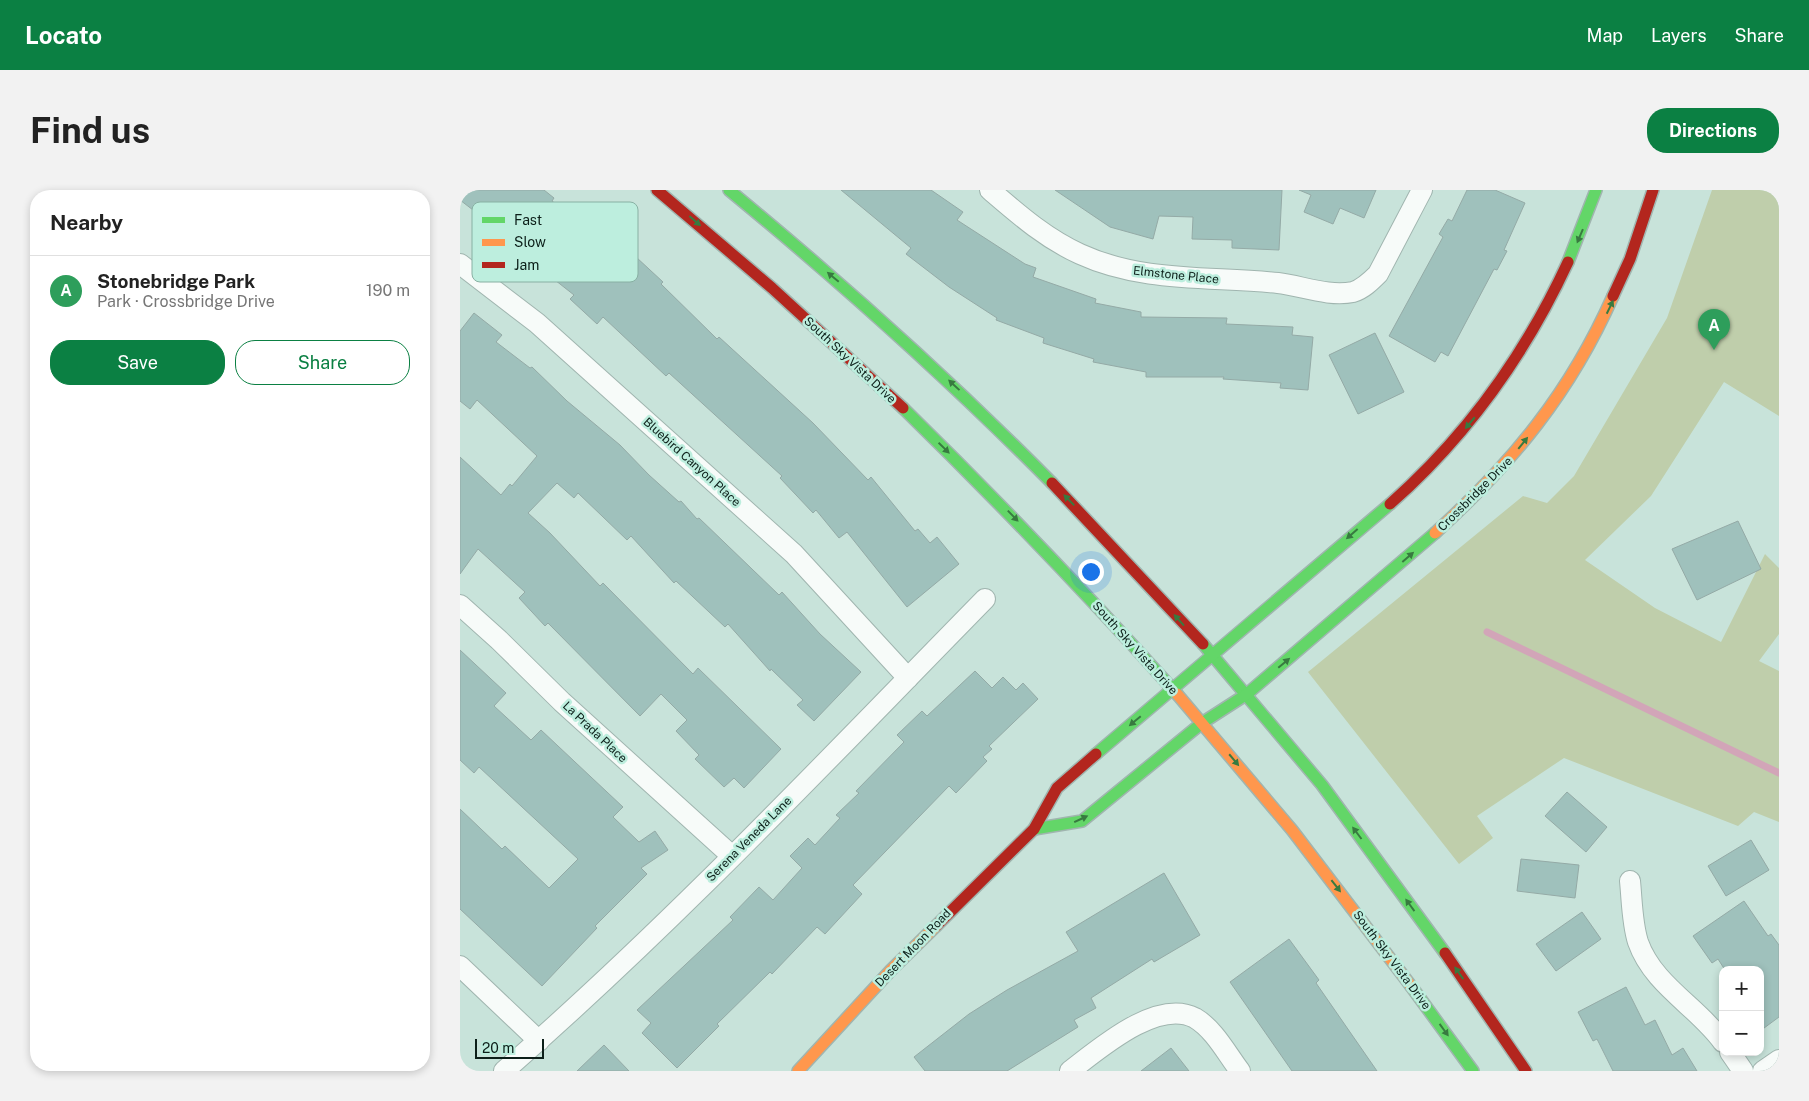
<!DOCTYPE html>
<html lang="en">
<head>
<meta charset="utf-8">
<style>
  body { margin:0; font-family:"Public Sans",sans-serif; background:#f2f2f2; color:#222 }
  .controls { position:absolute; right:15px; bottom:15px; display:grid; overflow:hidden; border-radius:10px; box-shadow:0 2px 8px #0003 }
  .controls button { width:45px; height:45px; display:grid; place-items:center; padding:0; border:0; border-bottom:1px solid #e0e0e0; background:#fff; color:#222; font:25px sans-serif }
  .scale { position:absolute; left:15px; bottom:12px; width:69px; box-sizing:border-box; padding-left:5px; border:2px solid #0c1f19; border-top:0; font-size:14px; line-height:18px; white-space:nowrap; color:#0c1f19; -webkit-text-stroke:4px #bdeede; paint-order:stroke }
  .you { position:absolute; left:630px; top:381px; width:18px; height:18px; margin:-12px; border:4px solid #fff; border-radius:50%; background:#1a73e8; box-shadow:0 0 0 8px #1a73e833 }
  .badge { display:grid; place-items:center; width:32px; height:32px; border-radius:50%; background:#0b8043; color:#fff; font-size:16px; font-weight:700 }
  .pin { position:absolute; translate:-50% -41px; filter:drop-shadow(0 1px 2px #0008) }
  .pin::after { content:''; position:absolute; top:26px; width:18px; height:15px; background:inherit; clip-path:polygon(0 0,100% 0,50% 100%) }
  .list { margin:0; padding:0; list-style:none }
  h2 { display:flex; justify-content:space-between; align-items:center; height:65px; margin:0; padding:0 20px; font-size:21px }
  h2 small { font-size:16px; font-weight:400; color:#767676 }
  .list li { display:grid; grid-template-columns:32px 1fr auto; gap:15px; align-items:center; box-sizing:border-box; height:70px; padding:0 20px; border-top:1px solid #e0e0e0 }
  .list b { display:block; font-size:19px; white-space:nowrap }
  .list p { margin:0; font-size:16px; white-space:nowrap; color:#767676 }
  .list em { font-size:16px; font-style:normal; color:#767676 }
  .actions { display:flex; gap:10px; padding:15px 20px }
  .actions a { flex:1; padding:11px 0; border:1px solid #0b8043; border-radius:20px; text-align:center; font-size:18px; color:#0b8043 }
  .actions .main { background:#0b8043; color:#fff }
  .map { position:relative; flex:none; width:1319px; height:881px; overflow:hidden; border-radius:20px }
  header { display:flex; align-items:center; gap:30px; box-sizing:border-box; height:70px; padding:0 25px; background:#0b8043; color:#fff }
  header strong { font-size:24px }
  nav { display:flex; gap:28px; margin-inline-start:auto; font-size:18px }
  .intro { display:flex; align-items:center; justify-content:space-between; box-sizing:border-box; height:120px; padding:0 30px }
  h1 { margin:0; font-size:35px }
  .button { padding:12px 22px; border-radius:20px; background:#0b8043; color:#fff; font-size:18px; font-weight:700 }
  main { display:flex; gap:30px; padding:0 30px }
  aside { flex:1; background:#fff; border-radius:20px; box-shadow:0 2px 8px #0003 }
  .map>svg:first-child { display:block }
</style>
</head>
<body>
<header>
<strong>Locato</strong>
<nav><a>Map</a><a>Layers</a><a>Share</a></nav>
</header>
<div class="intro"><h1>Find us</h1><a class="button">Directions</a></div>
<main>
<aside>
<h2>Nearby<small></small></h2>
<ul class="list">
<li><span class="badge" style="background:#2e9e5b">A</span><div><b>Stonebridge Park</b><p>Park · Crossbridge Drive</p></div><em>190 m</em></li>
</ul>
<div class="actions"><a class="main">Save</a><a>Share</a></div>
</aside>
<div class="map">
<svg width="1319" height="881" viewBox="0 0 1319 881">
  <rect width="100%" height="100%" fill="#c8e3da"/>
  <path fill="#bfceab" d="M1252,0h67v226l-55,-34 -73,114 -66,64 70,48 66,34 44,-88 14,14v66l-20,27 20,10v151l-25,-10 -16,14 -174,-68 -87,58 16,22 -34,26 -151,-192 215,-176 24,7 27,-27 93,-158z"/>
  <g fill="none" stroke-linecap="round" stroke-linejoin="round">
    <path stroke="#d2a5b8" stroke-width="7" d="M1027,442l292,141"/>
  </g>
  <g fill="#9fc1bc" stroke="#94aaa6">
    <path d="M0,0h84l10,8 -2,3 64,49 6,-6 41,38 -2,2 56,55 2,-2 94,86 55,57 3,-3 44,54 3,-2 12,14 7,-6 22,27 -52,43 -60,-75 -8,6 -23,-28 -3,3 -33,-35 2,-2 -113,-103 -3,3 -63,-59 -6,7 -27,-25 4,-4 -47,-37 3,-4 -70,-54z"/>
    <path d="M381,0h90l32,22 -6,8 68,44 11,4 -3,9 63,22 -1,4 46,9v5l86,1 -1,6 67,3 -1,8 21,2 -5,53 -28,-2 1,-5 -58,-4 1,-2h-78v-5l-53,-10 1,-3 -51,-16 1,-5 -48,-18 1,-2 -48,-31 -43,-33 5,-6z"/>
    <path d="M595,0h227l-3,60 -47,-2v-8l-40,-1 1,-22 -34,-1 -6,23 -43,-12z"/>
    <path d="M839,0h77l-12,28 -24,-10 -7,16 -29,-12 7,-17z"/>
    <path d="M1007,0h28l30,13 -21,47 3,1 -10,19 -3,-1 -46,87 -7,-4 -6,10 -46,-26 54,-99 -4,-3 9,-15 4,2z"/>
    <path d="M14,123l28,22 -6,7 34,26 2,-1 35,34 53,44 29,30 30,27 2,-1 16,18 2,-1 80,77 3,-3 38,42 41,38 -47,49 -17,-16 6,-5 -32,-31 -1,2 -42,-47 -3,3 -49,-46 -2,2 -43,-47 -4,4 -49,-47 -4,5 -17,-15 -29,30 22,20 50,53 3,-3 90,91 5,-6 83,81 -37,39 -10,-10 -10,9 -29,-28 4,-4 -23,-24 11,-11 -26,-26 -21,22 -92,-93 -3,3 -26,-28 6,-6 -47,-43 -18,25v-117l41,38 9,-11 2,2 25,-30 -60,-56 -7,9 -10,-8v-70z"/>
    <path d="M915,143l29,59 -46,22 -29,-59z"/>
    <path d="M1278,331l23,48 -64,31 -25,-51z"/>
    <path d="M0,460l46,43 -12,13 37,34 10,-10 50,47 32,30 -10,10 26,25 16,-11 13,19 -27,18 6,6 -52,52 2,2 -55,58 -82,-77v-100l42,40 3,-3 44,42 29,-29 -99,-92 -5,6 -14,-13z"/>
    <path d="M515,481l17,17 11,-11 13,13 7,-7 15,16 -49,47 3,3 -9,8 4,4 -31,32 -7,-7 -96,99 9,9 -37,40 -8,-7 -45,47 -2,-2 -53,52 2,2 -42,42 -35,-35 9,-10 -14,-13 96,-90 -3,-3 29,-30 14,13 29,-32 -12,-12 18,-18 7,7 25,-27 -4,-3 23,-22 -3,-2 48,-49 -7,-7 25,-24 5,5z"/>
    <path d="M1107,602l40,35 -21,25 -41,-36z"/>
    <path d="M1291,650l18,30 -43,26 -18,-30z"/>
    <path d="M1061,669l58,6 -4,33 -58,-7z"/>
    <path d="M704,683l36,62 -46,27 -2,-3 -61,39 5,10 -22,12 4,7 -71,44h-82l-11,-14 55,-43 38,-24 71,-39 -12,-19z"/>
    <path d="M1284,711l24,35 3,-2 8,11v72l-19,14v-61h-35l-7,-11 -6,4 -19,-27z"/>
    <path d="M1122,722l19,27 -45,32 -20,-27z"/>
    <path d="M829,749l30,41 -3,3 61,88h-85l-62,-89z"/>
    <path d="M1166,797l19,38 10,-5 17,35 11,-7 14,23h-84l-16,-32 -4,2 -15,-29z"/>
    <path d="M144,855l25,26h-52z"/>
    <path d="M711,858l18,23h-48z"/>
  </g>
  <g fill="none" stroke-linecap="round" stroke-linejoin="round">
    <g stroke="#a0b5af" stroke-width="22">
      <g id="street">
        <path d="M530,0c28,24 55,48 90,64 63,29 130,22 198,29 24,3 51,14 75,9 10,-3 18,-11 25,-18l44,-84"/>
        <path d="M0,74l77,59 257,231 114,124"/>
        <path d="M0,415l39,35 63,62 170,154"/>
        <path d="M1170,691c2,20 2,42 8,61 15,43 60,65 85,100"/>
        <path d="M0,776l79,75"/>
        <path d="M1270,862l13,19"/>
        <path d="M44,881c169,-147 324,-312 481,-472"/>
        <path d="M610,881c29,-22 87,-73 125,-53 19,11 32,36 45,53"/>
        <path d="M1303,881l16,-11"/>
      </g>
    </g>
    <g stroke="#a0b5af" stroke-width="14">
      <g id="fast">
        <path d="M269,0c113,93 220,189 323,293"/>
        <path d="M1108,72l28,-72"/>
        <path d="M443,218c94,92 185,187 274,286"/>
        <path d="M743,454l119,141 123,168"/>
        <path d="M636,564l294,-250"/>
        <path d="M574,639l48,-8 120,-98 45,-29 188,-161"/>
        <path d="M951,796l62,85"/>
      </g>
    </g>
    <g stroke="#a0b5af" stroke-width="14">
      <g id="slow">
        <path d="M975,343c78,-71 135,-140 178,-237"/>
        <path d="M717,504l115,136 119,156"/>
        <path d="M338,881l93,-101 45,-44"/>
      </g>
    </g>
    <g stroke="#a0b5af" stroke-width="14">
      <g id="jam">
        <path d="M197,0l115,98 131,120"/>
        <path d="M1153,106l17,-37 23,-69"/>
        <path d="M592,293l151,161"/>
        <path d="M930,314c77,-68 135,-149 178,-242"/>
        <path d="M476,736l98,-97 23,-41 39,-34"/>
        <path d="M985,763l81,118"/>
      </g>
    </g>
    <use href="#street" stroke="#f7fbf9" stroke-width="20"/>
    <use href="#fast" stroke="#63d668" stroke-width="11"/>
    <use href="#slow" stroke="#ff974d" stroke-width="11"/>
    <use href="#jam" stroke="#b3261e" stroke-width="11"/>
  </g>
  <defs><path id="oneway-solid" d="M-6-.8H1V-3.2L6.5 0L1 3.2V.8H-6Z" transform="scale(1.25)"/></defs>
  <g fill="#387a40">
    <use href="#oneway-solid" transform="translate(235 31) rotate(41)"/>
    <use href="#oneway-solid" transform="translate(1120 46) rotate(113)"/>
    <use href="#oneway-solid" transform="translate(373 87) rotate(-140)"/>
    <use href="#oneway-solid" transform="translate(1150 117) rotate(-64)"/>
    <use href="#oneway-solid" transform="translate(494 195) rotate(-137)"/>
    <use href="#oneway-solid" transform="translate(1010 233) rotate(130)"/>
    <use href="#oneway-solid" transform="translate(1063 253) rotate(-51)"/>
    <use href="#oneway-solid" transform="translate(484 258) rotate(44)"/>
    <use href="#oneway-solid" transform="translate(609 310) rotate(-134)"/>
    <use href="#oneway-solid" transform="translate(553 326) rotate(46)"/>
    <use href="#oneway-solid" transform="translate(892 344) rotate(139)"/>
    <use href="#oneway-solid" transform="translate(948 367) rotate(-41)"/>
    <use href="#oneway-solid" transform="translate(719 430) rotate(-132)"/>
    <use href="#oneway-solid" transform="translate(824 473) rotate(-40)"/>
    <use href="#oneway-solid" transform="translate(675 531) rotate(140)"/>
    <use href="#oneway-solid" transform="translate(774 570) rotate(50)"/>
    <use href="#oneway-solid" transform="translate(621 629) rotate(-25)"/>
    <use href="#oneway-solid" transform="translate(897 643) rotate(-127)"/>
    <use href="#oneway-solid" transform="translate(876 696) rotate(52)"/>
    <use href="#oneway-solid" transform="translate(950 715) rotate(-126)"/>
    <use href="#oneway-solid" transform="translate(999 783) rotate(-125)"/>
    <use href="#oneway-solid" transform="translate(984 840) rotate(54)"/>
  </g>
  <g text-anchor="middle" stroke-width="5" stroke-linejoin="round" paint-order="stroke">
    <g font-size="12" fill="#0c1f19" stroke="#bdeede">
      <text transform="translate(716 85) rotate(6)" y="4">Elmstone Place</text>
      <text transform="translate(390 170) rotate(43)" y="4">South Sky Vista Drive</text>
      <text transform="translate(232 272) rotate(42)" y="4">Bluebird Canyon Place</text>
      <text transform="translate(1015 304) rotate(-45)" y="4">Crossbridge Drive</text>
      <text transform="translate(675 458) rotate(48)" y="4">South Sky Vista Drive</text>
      <text transform="translate(135 542) rotate(43)" y="4">La Prada Place</text>
      <text transform="translate(289 649) rotate(-45)" y="4">Serena Veneda Lane</text>
      <text transform="translate(453 758) rotate(-46)" y="4">Desert Moon Road</text>
      <text transform="translate(932 770) rotate(53)" y="4">South Sky Vista Drive</text>
    </g>
  </g>
  <rect x="12" y="12" width="166" height="80" rx="8" fill="#bdeede" stroke="#88b0a3" stroke-width="1"/>
  <rect x="22" y="27" width="23" height="6" fill="#63d668"/>
  <rect x="22" y="49" width="23" height="7" fill="#ff974d"/>
  <rect x="22" y="72" width="23" height="6" fill="#b3261e"/>
  <g font-size="14" fill="#0c1f19">
    <text x="54" y="35">Fast</text>
    <text x="54" y="57">Slow</text>
    <text x="54" y="80">Jam</text>
  </g>
</svg>
<div class="controls">
<button>+</button>
<button>−</button>
</div>
<div class="scale">20 m</div>
<div class="you"></div>
<div class="pin badge" style="left:1254px;top:160px;background:#2e9e5b">A</div>
</div>
</main>
</body>
</html>
